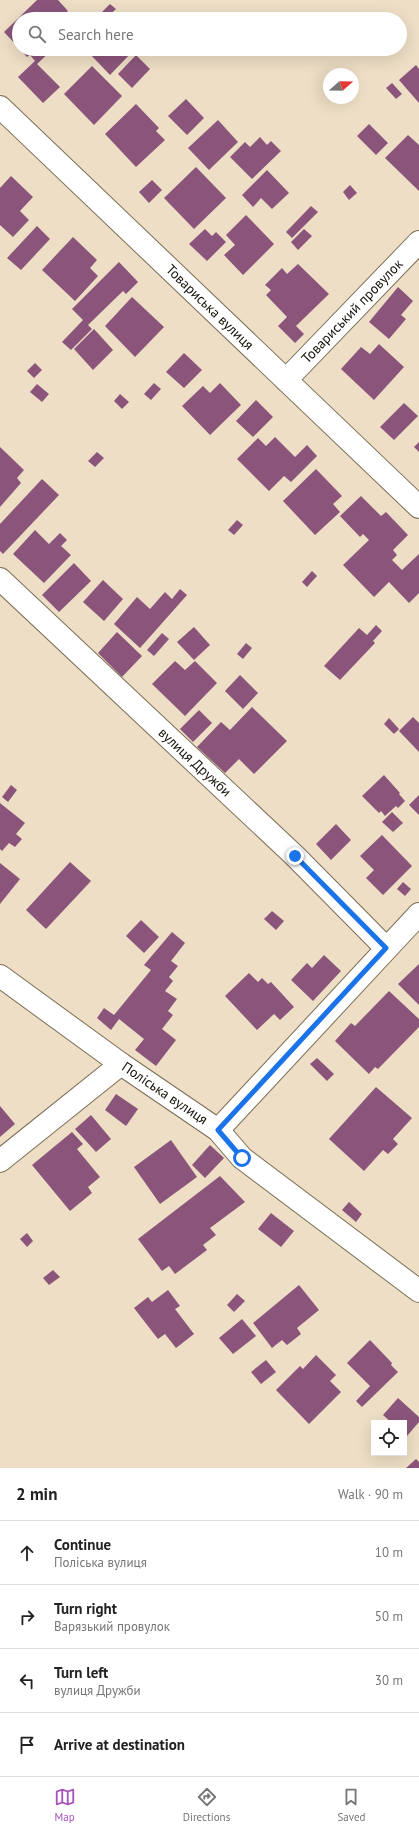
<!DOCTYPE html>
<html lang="en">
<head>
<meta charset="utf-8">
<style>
  body { margin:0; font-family:"PT Sans",sans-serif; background:#f6f6f6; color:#222 }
  .controls { position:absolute; right:12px; bottom:12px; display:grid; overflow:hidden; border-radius:0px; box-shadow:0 4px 16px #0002 }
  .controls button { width:36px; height:36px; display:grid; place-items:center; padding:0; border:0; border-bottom:1px solid #e0e0e0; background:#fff; color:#222; font:20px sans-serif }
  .compass { position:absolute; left:323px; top:68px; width:36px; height:36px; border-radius:50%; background:#fff; box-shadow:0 4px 16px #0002; rotate:70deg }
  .stop { position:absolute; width:12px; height:12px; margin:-9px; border:3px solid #1a73e8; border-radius:50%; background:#fff }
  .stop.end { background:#1a73e8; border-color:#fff; box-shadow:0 1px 4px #0008 }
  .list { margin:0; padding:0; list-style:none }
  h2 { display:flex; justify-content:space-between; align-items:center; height:52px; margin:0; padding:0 16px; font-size:17px }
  h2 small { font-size:13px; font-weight:400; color:#767676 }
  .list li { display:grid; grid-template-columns:26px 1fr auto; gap:12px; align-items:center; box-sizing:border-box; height:64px; padding:0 16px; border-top:1px solid #e0e0e0 }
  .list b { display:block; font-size:15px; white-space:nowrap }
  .list p { margin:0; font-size:13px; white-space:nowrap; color:#767676 }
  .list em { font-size:13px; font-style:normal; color:#767676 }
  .icon { flex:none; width:22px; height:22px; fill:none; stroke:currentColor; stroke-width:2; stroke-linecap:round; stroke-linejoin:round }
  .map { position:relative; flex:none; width:419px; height:1468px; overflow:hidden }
  .search { position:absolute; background:#fff; box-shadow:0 4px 16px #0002; left:12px; right:12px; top:12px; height:44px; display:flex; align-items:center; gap:10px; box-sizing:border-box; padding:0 14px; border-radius:22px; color:#767676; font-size:15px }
  .sheet { height:308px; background:#fff }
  nav { display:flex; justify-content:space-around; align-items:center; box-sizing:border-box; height:56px; border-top:1px solid #e0e0e0; background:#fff; font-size:11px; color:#767676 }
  nav a { display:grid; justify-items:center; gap:2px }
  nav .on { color:#a951bd }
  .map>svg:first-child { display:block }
</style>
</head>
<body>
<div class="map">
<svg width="419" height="1468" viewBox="0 0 419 1468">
  <rect width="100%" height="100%" fill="#eddec5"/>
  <g fill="#8b557b">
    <path d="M37,0h21l10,11 -9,8h-40v29l-15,-16z"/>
    <path d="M110,4l6,5 -11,10 -5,-5z"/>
    <path d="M20,49h33l-16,15 23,23 -17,16 -25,-26 17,-16 -5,-6 -3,2z"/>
    <path d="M93,49h40l1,1 -24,25 -21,-22z"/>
    <path d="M136,55l14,14 -18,19 -14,-14z"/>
    <path d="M416,65l3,4v34l-20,-23z"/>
    <path d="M92,66l30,30 -28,29 -30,-31z"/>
    <path d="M392,83l10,11 -6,5 -10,-11z"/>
    <path d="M186,99l18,19 -17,17 -19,-19z"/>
    <path d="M136,104l23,24 -3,3 9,9 -29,27 -31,-33z"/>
    <path d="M218,120l20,22 -29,28 -21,-22z"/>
    <path d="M369,124l19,19 -12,12 -19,-19z"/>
    <path d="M408,135l11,10v46l-34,-33z"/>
    <path d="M260,137l7,8 4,-4 10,10 -29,28 -22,-22 15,-15 5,5z"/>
    <path d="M196,167l30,31 -32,31 -30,-31z"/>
    <path d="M267,170l22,23 -17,16 -11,-11 -8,9 -11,-12z"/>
    <path d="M11,176l22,21 -13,14 9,9 -16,17 -13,-12v-37z"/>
    <path d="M152,180l10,10 -13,13 -10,-11z"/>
    <path d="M350,185l7,8 -8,7 -6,-8z"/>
    <path d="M311,206l7,6 -26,26 -6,-6z"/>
    <path d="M246,215l28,29 -31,31 -19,-20 11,-10 -9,-10z"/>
    <path d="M37,226l13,13 -29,31 -14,-12z"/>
    <path d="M205,229l7,7 4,-4 10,10 -19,19 -18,-17z"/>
    <path d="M304,229l8,7 -14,14 -7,-8z"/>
    <path d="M73,237l24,23 -7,8 8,8 -23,25 -33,-31z"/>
    <path d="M119,262l19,20 -12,12 -3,-3 -35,34 4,4 -21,21 -9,-8 21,-22 -11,-11z"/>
    <path d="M298,264l31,30 -33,32 8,8 -9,9 -17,-17 9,-9 -21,-22 5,-5 -6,-5 17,-17 5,6z"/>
    <path d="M398,287l15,14 -12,14 5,4 -17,20 -20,-17z"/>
    <path d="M132,297l32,30 -29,30 -30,-31z"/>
    <path d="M94,329l19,21 -20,20 -19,-21z"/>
    <path d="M379,344l25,23 -30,33 -33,-31 20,-22 9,7z"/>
    <path d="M184,353l18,17 -18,18 -18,-16z"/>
    <path d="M35,363l7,7 -8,8 -7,-7z"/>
    <path d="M154,383l7,6 -10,11 -7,-6z"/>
    <path d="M220,383l21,22 -31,30 -28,-29 21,-20 7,7z"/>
    <path d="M37,384l12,10 -7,8 -12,-10z"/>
    <path d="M120,394l9,8 -7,7 -8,-8z"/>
    <path d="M256,400l17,17 -20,20 -17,-16z"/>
    <path d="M404,403l14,13 -24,24 -14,-13z"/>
    <path d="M275,437l20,20 12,-12 10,11 -26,26 -7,-6 -15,15 -32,-32 21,-21 8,8z"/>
    <path d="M419,442v10l-5,-5z"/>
    <path d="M0,447l24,23 -7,8 4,5 -21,24z"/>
    <path d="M97,452l7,6 -9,9 -7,-6z"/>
    <path d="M316,469l26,27 -9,8 7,8 -25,23 -32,-34z"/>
    <path d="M42,479l17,16 -56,59 -3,-3v-27z"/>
    <path d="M361,496l20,20 5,-4 22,23 -15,15 4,5 -5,5 10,10 17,-16v39l-10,10 -20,-21 -15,15 -31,-32 26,-25 -6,-6 -3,3 -20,-21z"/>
    <path d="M237,520l6,5 -9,10 -6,-5z"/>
    <path d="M35,530l14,14 11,-11 7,7 -6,6 10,9 -27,28 -31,-29z"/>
    <path d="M74,563l17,18 -32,31 -17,-17z"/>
    <path d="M312,571l5,5 -10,11 -5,-5z"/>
    <path d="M103,580l20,19 -19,22 -21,-19z"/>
    <path d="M180,589l7,6 -47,53 -26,-24 23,-27 13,12 15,-17 7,7z"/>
    <path d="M376,625l6,6 -9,10 2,2 -35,37 -16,-14 35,-38 8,7z"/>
    <path d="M194,627l16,18 -16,15 -17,-18z"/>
    <path d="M117,632l25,24 -20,21 -24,-24z"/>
    <path d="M162,633l7,6 -15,17 -7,-6z"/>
    <path d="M246,643l6,5 -9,11 -6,-5z"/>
    <path d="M175,661l10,9 10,-9 22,22 -32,33 -33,-32z"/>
    <path d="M240,675l18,18 -15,16 -18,-18z"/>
    <path d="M252,707l35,34 -33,33 -15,-15 -14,14 -28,-26 24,-25 9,8z"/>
    <path d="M199,710l13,13 -19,19 -13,-13z"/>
    <path d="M413,717l6,6v29l-20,-21z"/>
    <path d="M389,718l10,11 -5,5 -10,-10z"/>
    <path d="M384,775l16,18 -1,1 6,7 -7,7 -2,-2 -11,10 -4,-5 -2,2 -17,-17z"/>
    <path d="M11,785l6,5 -9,12 -6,-5z"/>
    <path d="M419,795v20l-10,-10z"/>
    <path d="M0,803l25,20 -9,11 6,5 -7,8 -6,-4 -7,8 -2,-2z"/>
    <path d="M392,812l11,11 -10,9 -11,-10z"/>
    <path d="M336,824l15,16 -20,20 -15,-16z"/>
    <path d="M382,835l30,31 -29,29 -17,-17 8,-8 -14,-14z"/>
    <path d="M70,862l21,19 -45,48 -20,-19z"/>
    <path d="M0,863l20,16 -20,25z"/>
    <path d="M403,882l8,7 -6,7 -8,-7z"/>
    <path d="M272,911l12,10 -8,9 -12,-11z"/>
    <path d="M141,920l18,17 -15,16 -18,-17z"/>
    <path d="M172,932l13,11 -14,18 7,5 -9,11 4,4 -8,10 12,8 -9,12 5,4 -11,14 14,11 -20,26 -21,-16 9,-11 -25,-20 -8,11 -14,-12 7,-10 10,7 37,-45 -7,-5z"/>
    <path d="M324,955l17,16 -28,30 -22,-21 16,-17 5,5z"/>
    <path d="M419,964v41l-21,-21z"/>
    <path d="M249,973l9,9 4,-4 6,6 3,-2 23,25 -14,13 -6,-6 -17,16 -32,-34z"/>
    <path d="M389,991l30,28v8l-41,42 -3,-2 -6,7 -34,-33 16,-18 4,3z"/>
    <path d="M317,1058l17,16 -7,7 -17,-17z"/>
    <path d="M376,1087l36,31 -19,21 5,5 -10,10 -5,-4 -19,21 -35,-32z"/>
    <path d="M116,1094l22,15 -12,17 -21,-16z"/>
    <path d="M0,1106l15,18 -15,13z"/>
    <path d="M91,1115l20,24 -15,13 -21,-23z"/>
    <path d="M72,1132l11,12 -6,5 23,28 -12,10 4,6 -22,18 -38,-46z"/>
    <path d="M171,1140l26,37 -37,27 -26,-37z"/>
    <path d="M210,1145l14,13 -19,20 -13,-13z"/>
    <path d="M220,1176l25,26 -35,26 6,7 -13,10 4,5 -32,24 -6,-8 -7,5 -24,-32z"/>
    <path d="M349,1202l13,12 -6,8 -14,-12z"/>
    <path d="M271,1213l23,18 -13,16 -23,-18z"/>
    <path d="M27,1233l6,8 -6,6 -7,-8z"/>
    <path d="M53,1270l7,7 -11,8 -6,-7z"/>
    <path d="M299,1285l20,25 -22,18 4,6 -14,11 -5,-5 -10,8 -19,-25z"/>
    <path d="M168,1290l12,16 -5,3 19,25 -18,14 -11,-14 -7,5 -24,-31 14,-11 4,5z"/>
    <path d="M237,1294l8,7 -11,11 -7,-7z"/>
    <path d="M242,1319l14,17 -23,18 -14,-16z"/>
    <path d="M370,1340l22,23 -1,2 7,7 -36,35 -6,-6 14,-15 -23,-23z"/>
    <path d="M316,1355l20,20 -6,6 11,11 -32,32 -33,-34 24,-24 3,3z"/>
    <path d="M266,1360l10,12 -15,12 -10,-12z"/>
    <path d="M398,1398l21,19v5l-12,14 -3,-2v-11h-12l-9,-8z"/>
    <path d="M416,1459l3,3v6h-13z"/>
  </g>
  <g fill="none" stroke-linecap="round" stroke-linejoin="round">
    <g stroke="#7b6e57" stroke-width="24">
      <g id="minor">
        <path d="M0,107l419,400"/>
        <path d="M286,380l133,-138"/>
        <path d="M0,579l295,277 91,92"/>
        <path d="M0,976l121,88 97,66 24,28 177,133"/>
        <path d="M218,1130l201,-216"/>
        <path d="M0,1161l121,-97"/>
      </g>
    </g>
    <use href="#minor" stroke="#fff" stroke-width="22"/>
  </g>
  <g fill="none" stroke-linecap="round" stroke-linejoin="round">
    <path stroke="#1a73e8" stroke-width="5" d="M242,1158l-24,-28 168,-182 -91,-92"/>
  </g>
  <g text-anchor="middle" stroke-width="3.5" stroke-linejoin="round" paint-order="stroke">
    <g font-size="14" fill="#151007" stroke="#fff">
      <text transform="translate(210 307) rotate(44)" y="5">Товариська вулиця</text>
      <text transform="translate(352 311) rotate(-46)" y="5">Товариський провулок</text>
      <text transform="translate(195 762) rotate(43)" y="5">вулиця Дружби</text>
      <text transform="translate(165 1093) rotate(34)" y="5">Поліська вулиця</text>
    </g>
  </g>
</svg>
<div class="controls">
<button><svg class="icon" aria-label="locate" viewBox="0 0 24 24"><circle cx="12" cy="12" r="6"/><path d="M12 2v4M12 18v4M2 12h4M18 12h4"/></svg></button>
</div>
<svg class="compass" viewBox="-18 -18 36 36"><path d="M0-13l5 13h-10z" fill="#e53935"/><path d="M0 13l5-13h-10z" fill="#767676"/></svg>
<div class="stop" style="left:242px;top:1158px"></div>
<div class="stop end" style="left:295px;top:856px"></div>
<div class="search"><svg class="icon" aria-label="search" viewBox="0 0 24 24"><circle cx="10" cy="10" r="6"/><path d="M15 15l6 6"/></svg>Search here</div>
</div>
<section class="sheet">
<h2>2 min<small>Walk · 90 m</small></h2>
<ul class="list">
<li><svg class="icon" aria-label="ahead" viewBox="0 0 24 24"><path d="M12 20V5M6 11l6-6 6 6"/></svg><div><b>Continue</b><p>Поліська вулиця</p></div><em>10 m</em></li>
<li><svg class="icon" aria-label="right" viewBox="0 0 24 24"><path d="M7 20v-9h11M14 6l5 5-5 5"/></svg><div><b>Turn right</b><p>Варязький провулок</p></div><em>50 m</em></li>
<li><svg class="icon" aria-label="left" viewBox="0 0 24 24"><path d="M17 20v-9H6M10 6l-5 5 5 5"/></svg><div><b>Turn left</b><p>вулиця Дружби</p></div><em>30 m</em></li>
<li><svg class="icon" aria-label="arrive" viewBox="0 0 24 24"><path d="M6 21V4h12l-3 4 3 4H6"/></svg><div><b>Arrive at destination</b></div></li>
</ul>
</section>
<nav>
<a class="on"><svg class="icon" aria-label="map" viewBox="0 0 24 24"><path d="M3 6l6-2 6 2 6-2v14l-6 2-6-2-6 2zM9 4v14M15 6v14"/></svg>Map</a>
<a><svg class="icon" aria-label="directions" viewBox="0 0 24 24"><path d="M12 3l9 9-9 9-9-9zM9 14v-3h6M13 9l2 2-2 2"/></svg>Directions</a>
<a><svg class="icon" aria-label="saved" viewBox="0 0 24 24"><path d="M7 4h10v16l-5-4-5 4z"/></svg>Saved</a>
</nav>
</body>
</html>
